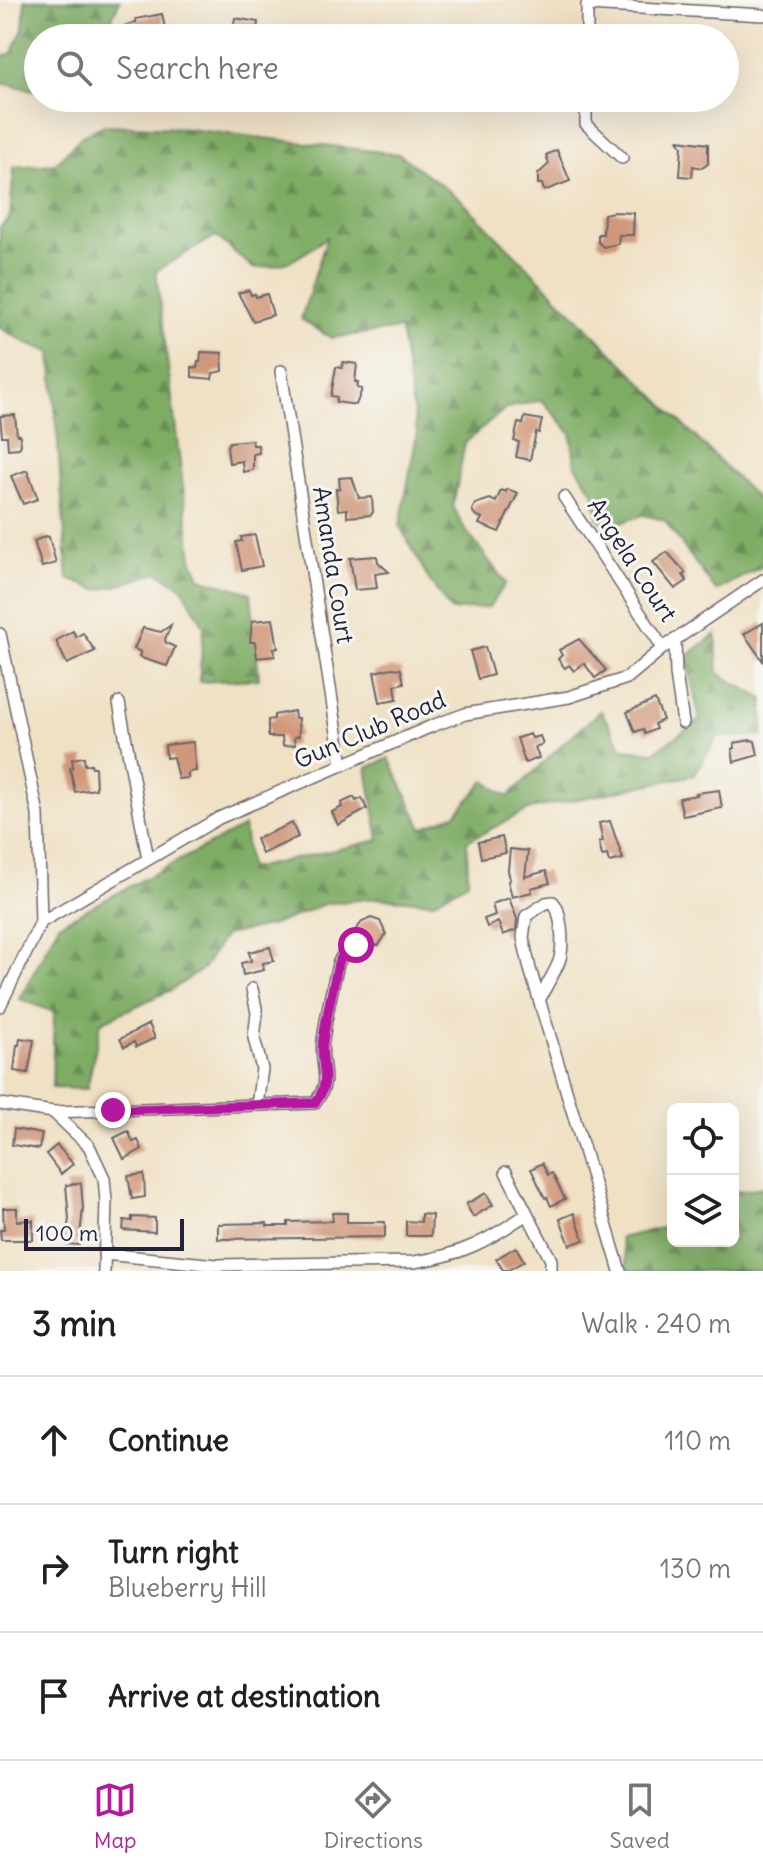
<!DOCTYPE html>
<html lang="en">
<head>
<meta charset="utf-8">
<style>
  body { margin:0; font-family:Delius,sans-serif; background:#f6f6f6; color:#202124 }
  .controls { position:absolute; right:24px; bottom:24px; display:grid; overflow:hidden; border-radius:12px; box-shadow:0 8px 32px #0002 }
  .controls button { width:72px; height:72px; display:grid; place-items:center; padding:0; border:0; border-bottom:2px solid #e0e0e0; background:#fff; color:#202124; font:40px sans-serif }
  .scale { position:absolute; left:24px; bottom:20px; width:160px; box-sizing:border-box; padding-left:8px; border:4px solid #22223b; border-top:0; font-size:22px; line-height:28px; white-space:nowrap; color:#22223b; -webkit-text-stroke:6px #f6f6f2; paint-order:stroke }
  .stop { position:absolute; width:24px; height:24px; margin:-18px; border:6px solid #b5179e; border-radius:50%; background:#fff }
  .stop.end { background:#b5179e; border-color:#fff; box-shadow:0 2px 8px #0008 }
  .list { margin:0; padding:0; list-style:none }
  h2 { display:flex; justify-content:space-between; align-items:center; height:104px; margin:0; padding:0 32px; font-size:34px }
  h2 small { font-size:26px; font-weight:400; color:#757577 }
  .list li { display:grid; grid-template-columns:52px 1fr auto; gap:24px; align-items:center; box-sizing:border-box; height:128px; padding:0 32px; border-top:2px solid #e0e0e0 }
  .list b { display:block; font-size:30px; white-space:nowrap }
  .list p { margin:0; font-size:26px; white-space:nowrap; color:#757577 }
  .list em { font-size:26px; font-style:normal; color:#757577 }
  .icon { flex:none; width:44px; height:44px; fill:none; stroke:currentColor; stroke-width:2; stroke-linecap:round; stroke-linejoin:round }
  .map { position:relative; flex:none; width:763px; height:1271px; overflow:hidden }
  .search { position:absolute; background:#fff; box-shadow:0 8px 32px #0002; left:24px; right:24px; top:24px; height:88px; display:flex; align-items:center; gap:20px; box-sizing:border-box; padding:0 28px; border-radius:44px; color:#757577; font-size:30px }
  .sheet { height:488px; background:#fff }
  nav { display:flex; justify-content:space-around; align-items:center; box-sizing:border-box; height:112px; border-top:2px solid #e0e0e0; background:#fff; font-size:22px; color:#757577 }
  nav a { display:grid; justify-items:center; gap:4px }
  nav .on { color:#b5179e }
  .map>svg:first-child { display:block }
</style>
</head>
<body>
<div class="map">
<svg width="763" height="1271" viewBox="0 0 763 1271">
  <defs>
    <pattern id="forest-firs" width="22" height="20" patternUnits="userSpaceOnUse" patternTransform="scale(2)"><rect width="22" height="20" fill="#7eac64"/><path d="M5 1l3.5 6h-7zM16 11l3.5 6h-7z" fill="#678c54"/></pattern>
  </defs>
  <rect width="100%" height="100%" fill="#f6f6f2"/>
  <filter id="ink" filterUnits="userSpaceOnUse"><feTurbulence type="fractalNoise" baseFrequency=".0125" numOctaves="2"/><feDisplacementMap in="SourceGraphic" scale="16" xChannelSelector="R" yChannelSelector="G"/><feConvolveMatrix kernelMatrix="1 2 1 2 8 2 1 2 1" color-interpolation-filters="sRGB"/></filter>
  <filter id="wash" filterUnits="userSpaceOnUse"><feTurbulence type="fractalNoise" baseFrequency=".006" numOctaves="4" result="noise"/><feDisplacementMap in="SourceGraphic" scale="32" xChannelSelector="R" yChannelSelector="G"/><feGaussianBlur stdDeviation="1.8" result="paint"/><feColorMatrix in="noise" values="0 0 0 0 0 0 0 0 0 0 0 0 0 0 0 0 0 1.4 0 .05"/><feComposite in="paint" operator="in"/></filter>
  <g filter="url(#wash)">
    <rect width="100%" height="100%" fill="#f0e1c5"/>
    <g fill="url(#forest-firs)" stroke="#506750" stroke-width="2">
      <path d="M25,0h95l-15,34 1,4h-68v53l-38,-8v-26l12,-4 11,-24z"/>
      <path d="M104,125l76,3 219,26 61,45 303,306v61l-47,25 -52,-71 -21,-5 -26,9 -18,-4 -6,-28 -18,-28 -4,-31 -29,-33 -36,8 -41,35 -12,63 11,22 42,55 -17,24 -38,4 -23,-33 -28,-52 17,-93 -17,-104 -69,9 -30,-19 26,-82c-28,21 -39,30 -74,31l-37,-32 -60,35 36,288 8,19 51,15 8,86 -60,3 5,-56 -22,-39 -25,-15 -33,12 -27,6 -29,-11 -17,-227 -24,-9 -27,-15v-101l10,-10 4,-50 41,-3 27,-28z"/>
      <path d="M716,634l2,39 45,26v37l-46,1 -23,38 -164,34 -63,32 1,41 -35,20 -57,-4 -52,6 -51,21 -48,10 -22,34 -32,21 -70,32 -14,67 -35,-1 2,-76 -34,-13 39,-75 185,-98 5,43 130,-29 -12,-72 22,-10 33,70 34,-14 29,-33 23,16 61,-59 32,-27 22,38 31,3 46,-32 -14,-63z"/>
      <path d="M763,1187v84h-134l-9,-33 53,-13v16h60v-49z"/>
    </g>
    <g id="blocks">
      <g fill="#d0977a">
        <path d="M162,14l5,24h-45l-3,-10 17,-6v-3z"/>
        <path d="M235,18l23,4 -2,16h-24z"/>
        <path d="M678,140l30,4v20l-6,4 -9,-2 -1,11 -12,-1 2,-30z"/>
        <path d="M557,150l13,31 -26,10 -2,-7h-4v-10l11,-10 -3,-9z"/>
        <path d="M613,212l21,1 -1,22h-14l-1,9 -15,3 -5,-5v-8h5l1,-20z"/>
        <path d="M249,290l2,5 4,-1 1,3 11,-3 6,21 -20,6 -15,-28z"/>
        <path d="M201,352l21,1 1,18 -10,2 -1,6 -20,-2v-10l5,1 1,-6h2z"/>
        <path d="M343,362l14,2 -2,18h3l-1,6 5,1 -6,16 -20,-3 1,-5 -6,-1 5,-29 6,1z"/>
        <path d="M15,415l2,20h3l1,10 -2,3 -11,1 -1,-13h-5l-2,-20z"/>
        <path d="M525,417l17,3 -3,13 -3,-1 -6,28 -14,-3 3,-15 -5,-1 4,-18 5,1z"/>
        <path d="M252,440l1,5h5l1,8 -6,1v16l-10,2 -1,-11 -13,2 -2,-17 3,-4z"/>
        <path d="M27,470l11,29 -15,5 -12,-28z"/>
        <path d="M352,477l7,21 13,-1 1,15 -2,3 -24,2v-8l-9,1 -2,-21h4l-1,-11z"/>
        <path d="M507,489l11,4 -19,39 -20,-8 3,-6 -7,-3 -3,-5 3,-6 15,-5 6,3 5,-12 5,2z"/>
        <path d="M255,535l7,31 -20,4 -6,-28 6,-1 -1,-4z"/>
        <path d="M46,536l3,1 7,26 -14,4 -8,-26z"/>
        <path d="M667,552l19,21 -3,2 4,6 -12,8 -22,-27z"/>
        <path d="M377,556l1,6 11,10 -14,2 2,14 -22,2 -5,-32z"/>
        <path d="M273,619l5,29h-4l1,8 -18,2 -2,-16h-5l2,-21z"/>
        <path d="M763,623v38l-19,-27z"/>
        <path d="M171,625l-6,15 1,3 9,4 -8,19 -23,-7 -5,-3 2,-4 -7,-3 9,-21 18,4z"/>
        <path d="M73,631l3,6 7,-4 12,18 -28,13 -11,-23z"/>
        <path d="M579,639l27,31 -11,8 -11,-15 -10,8 -5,-6 -4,3 -7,-9 4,-4 -3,-5z"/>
        <path d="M485,647l8,28 -15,4 -8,-28z"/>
        <path d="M392,668l9,1 3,14 -9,2 2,14 -17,3 -6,-30z"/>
        <path d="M655,700l8,20 -9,4 2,5 -11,5 -2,-5 -8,3 -8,-20z"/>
        <path d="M294,711l1,7h3l1,18 -5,1 1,8 -12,1 -1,-9h-14v-17l6,-1v-4z"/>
        <path d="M530,734l2,4 8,-2 3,8 -8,3 4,11 -14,5 -8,-25z"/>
        <path d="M751,740l4,1 3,14 -24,7 -2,-13 3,-1 -1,-5z"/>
        <path d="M193,742l3,29 -8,1v6l-10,1 -5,-22 -7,1 -1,-13z"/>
        <path d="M84,757l1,8 6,-1 1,3h3l1,22 -21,3 -5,-24 3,-1 -1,-8z"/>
        <path d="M719,790l3,18 -39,8 -4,-18 18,-3 -1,-2z"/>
        <path d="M354,797l2,4 6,-3 5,11 -29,16 -6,-13 10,-5 -1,-4z"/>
        <path d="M610,821l13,38 -14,3 -2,-7 -5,1 -3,-14 4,-1 -4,-18z"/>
        <path d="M292,823l6,14 -36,17 -6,-15z"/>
        <path d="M502,837l4,16 -25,5 -3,-16z"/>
        <path d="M510,849l18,2 -3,26 21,-6 4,12 -19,5 1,4 -20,5 -4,-16 2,-1 -2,-10z"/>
        <path d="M509,898l8,21 -1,11 -13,5 -5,-13 -11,5 -3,-8 11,-4 -3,-11z"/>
        <path d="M371,918l9,3 6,13 -7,11 -11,1 -14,-14 8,-10z"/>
        <path d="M270,947l4,14 -11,2 1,7 -21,5 -2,-12 10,-2 -2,-9z"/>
        <path d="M149,1024l6,14 -19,9 -2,-5 -10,5 -4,-8z"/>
        <path d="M20,1038l14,2 -6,33 -14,-2 3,-26h2z"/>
        <path d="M14,1129l28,5 -3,15 -27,-4z"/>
        <path d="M128,1131l5,11 5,-2 4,9 -18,10 -10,-21z"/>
        <path d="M57,1145l16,19 -12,10 -15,-20z"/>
        <path d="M542,1163l6,12 4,-2 13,26 -14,7 -4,-9 -2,1 -14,-29z"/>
        <path d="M144,1174l1,23 -13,2 -4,-23z"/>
        <path d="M81,1183l2,25 -4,37 -14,-1 4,-25 -3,-34z"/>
        <path d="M486,1193l7,12 -20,12 -7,-13z"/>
        <path d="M3,1208h14v13l16,-1v20h-32l-1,-10h4z"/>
        <path d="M332,1213h15v9h38v15l-167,2v-15l49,-1v3h21v-4l45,-1z"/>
        <path d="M574,1213l10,27 -14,5 -10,-26z"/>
        <path d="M421,1214l11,1 -1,21h-25v-15l15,1z"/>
        <path d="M132,1217l23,1v14l-32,-2 1,-10 8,1z"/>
        <path d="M516,1247l8,14 -16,9h-5l-7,-11z"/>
      </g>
    </g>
  </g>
  <g filter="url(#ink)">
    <use href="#blocks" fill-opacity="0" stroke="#6a656b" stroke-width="2"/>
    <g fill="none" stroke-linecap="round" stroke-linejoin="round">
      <g stroke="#6a656b" stroke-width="14">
        <g id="minor">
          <path d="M587,38v-33l176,10"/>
          <path d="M586,98v26l36,34"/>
          <path d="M281,371l61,394"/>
          <path d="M564,497l99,151"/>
          <path d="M0,634l38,180 3,108 -41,84"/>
          <path d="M675,640l1,34 7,49"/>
          <path d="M119,703l29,156"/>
          <path d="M41,922l178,-104 213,-92 33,-12 104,-17 58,-19 36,-30 100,-68"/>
          <path d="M252,989l5,24 -3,25 8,31 -5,36"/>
          <path d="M540,999c15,-33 25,-33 21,-73 -2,-9 -2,-17 -8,-24l-7,1 -20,13 -3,22 7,31 90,302"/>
          <path d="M0,1104l53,8 36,34 15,32 2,23 -2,70"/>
          <path d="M53,1112l262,-9c19,-25 4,-36 8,-62 3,-25 9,-52 15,-77l4,-8 14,-11"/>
          <path d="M506,1172l45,88v11"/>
          <path d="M104,1254l113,11 197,-3c48,-7 73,-21 113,-48"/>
        </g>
      </g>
      <use href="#minor" stroke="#fff" stroke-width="11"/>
    </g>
  </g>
  <g fill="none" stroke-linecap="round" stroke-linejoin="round" filter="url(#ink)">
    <path stroke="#b5179e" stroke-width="10" d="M113,1110l202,-7c19,-25 4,-36 8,-62 3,-25 10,-52 15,-77l4,-8 14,-11"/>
  </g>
  <g text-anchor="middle" stroke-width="6" stroke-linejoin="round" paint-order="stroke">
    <g font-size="24" fill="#22223b" stroke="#f6f6f2">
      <text transform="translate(632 560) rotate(57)" y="8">Angela Court</text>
      <text transform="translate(333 565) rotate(81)" y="8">Amanda Court</text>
      <text transform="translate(370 730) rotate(-23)" y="8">Gun Club Road</text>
    </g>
  </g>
</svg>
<div class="controls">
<button><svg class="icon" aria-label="locate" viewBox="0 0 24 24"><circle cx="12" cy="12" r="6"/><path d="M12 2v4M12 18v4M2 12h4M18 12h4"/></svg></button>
<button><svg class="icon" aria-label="layers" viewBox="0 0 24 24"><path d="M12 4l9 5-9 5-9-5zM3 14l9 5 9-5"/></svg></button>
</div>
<div class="scale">100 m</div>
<div class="stop" style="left:356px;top:945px"></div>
<div class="stop end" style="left:113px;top:1110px"></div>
<div class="search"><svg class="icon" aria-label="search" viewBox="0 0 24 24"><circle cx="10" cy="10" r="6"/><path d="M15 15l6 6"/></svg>Search here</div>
</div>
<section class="sheet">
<h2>3 min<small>Walk · 240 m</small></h2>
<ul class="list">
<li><svg class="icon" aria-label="ahead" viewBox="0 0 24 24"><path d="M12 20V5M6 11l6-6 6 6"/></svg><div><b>Continue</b></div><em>110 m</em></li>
<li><svg class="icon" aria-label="right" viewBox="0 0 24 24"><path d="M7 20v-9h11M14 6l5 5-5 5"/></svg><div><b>Turn right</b><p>Blueberry Hill</p></div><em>130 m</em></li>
<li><svg class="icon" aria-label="arrive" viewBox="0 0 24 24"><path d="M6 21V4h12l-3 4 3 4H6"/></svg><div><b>Arrive at destination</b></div></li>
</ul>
</section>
<nav>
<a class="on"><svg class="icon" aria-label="map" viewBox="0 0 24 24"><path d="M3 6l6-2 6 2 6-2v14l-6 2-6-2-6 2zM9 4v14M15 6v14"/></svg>Map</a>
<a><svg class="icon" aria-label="directions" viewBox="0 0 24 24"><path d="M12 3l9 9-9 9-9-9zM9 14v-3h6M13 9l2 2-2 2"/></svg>Directions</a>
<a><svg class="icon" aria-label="saved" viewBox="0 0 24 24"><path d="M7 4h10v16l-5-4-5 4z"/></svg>Saved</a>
</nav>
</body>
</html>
